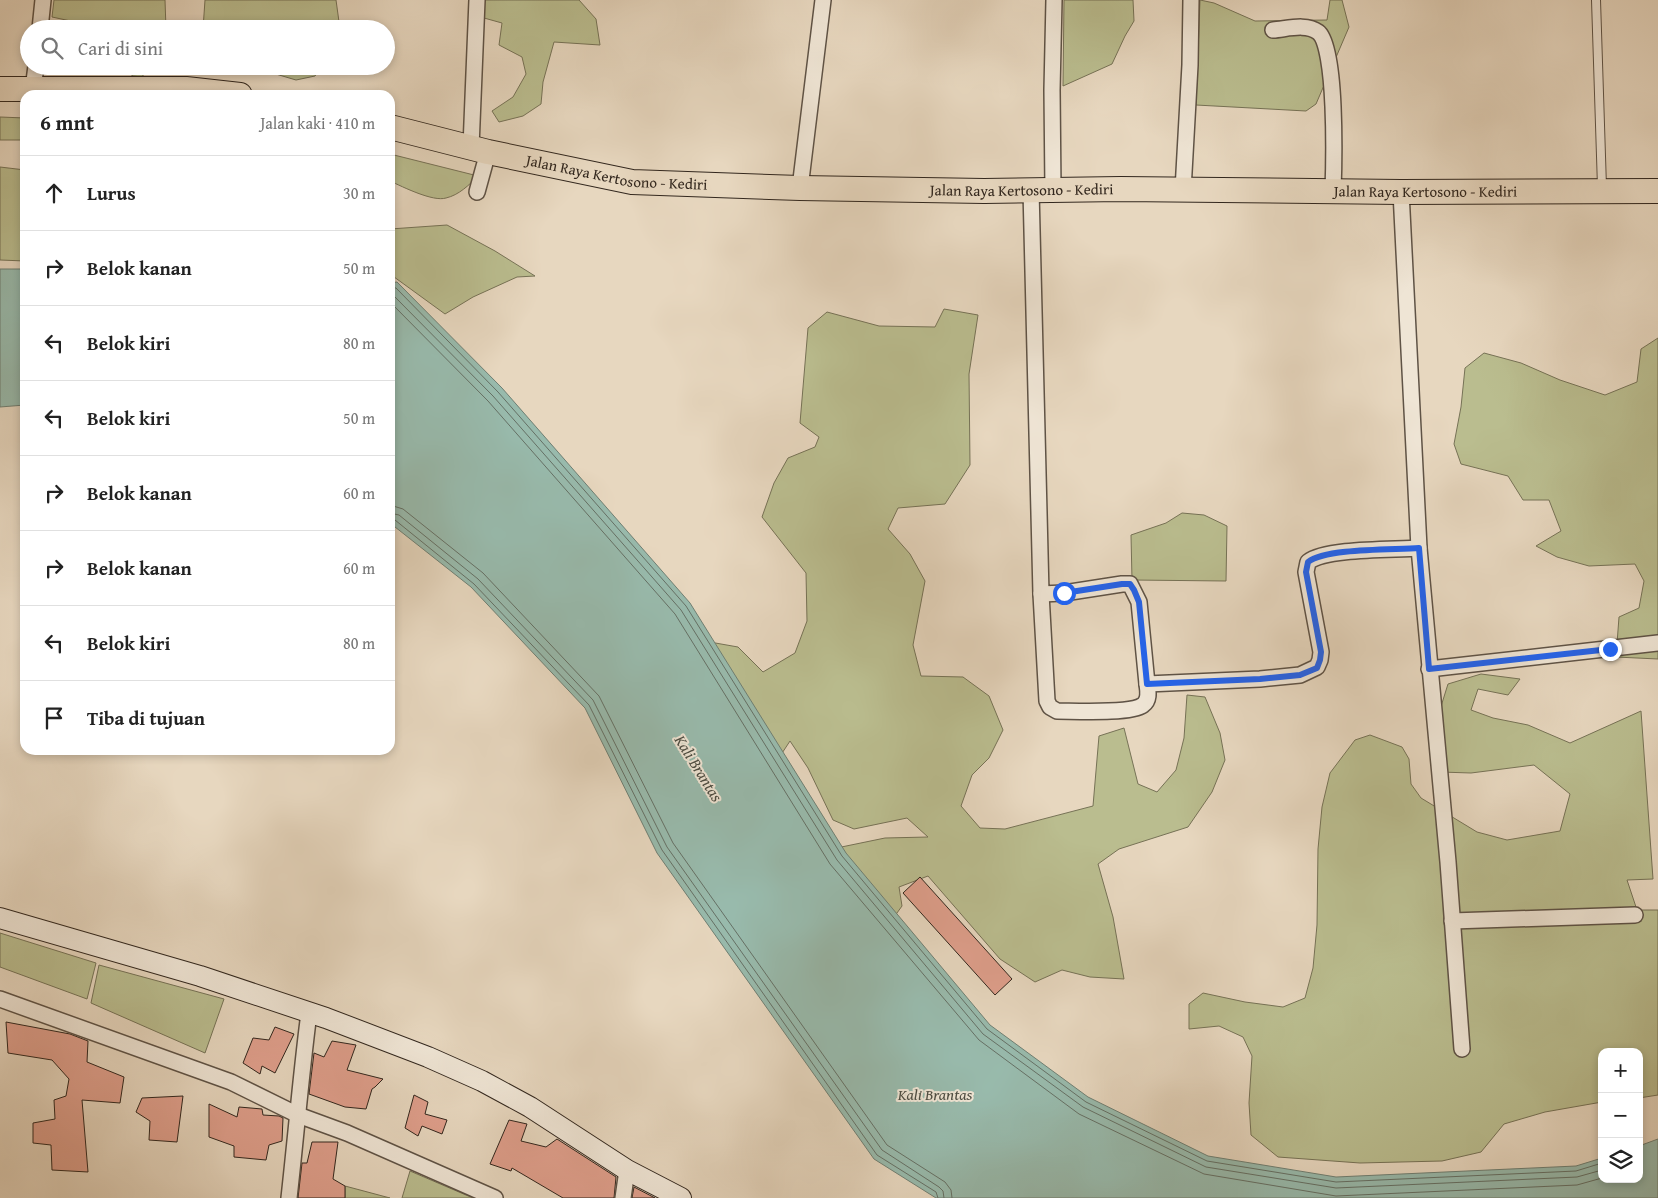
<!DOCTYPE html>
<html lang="id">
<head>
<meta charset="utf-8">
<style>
  body { margin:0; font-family:"Gentium Book Plus",serif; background:#f6f6f6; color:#222 }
  .controls { position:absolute; right:15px; bottom:15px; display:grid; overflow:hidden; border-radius:10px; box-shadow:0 2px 8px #0003 }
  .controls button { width:45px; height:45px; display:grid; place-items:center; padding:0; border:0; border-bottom:1px solid #e0e0e0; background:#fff; color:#222; font:25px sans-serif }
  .stop { position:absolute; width:15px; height:15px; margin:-11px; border:4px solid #2563eb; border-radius:50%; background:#fff }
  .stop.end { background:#2563eb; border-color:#fff; box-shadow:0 1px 5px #0008 }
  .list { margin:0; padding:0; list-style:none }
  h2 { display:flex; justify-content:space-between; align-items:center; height:65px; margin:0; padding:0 20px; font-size:21px }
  h2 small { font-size:16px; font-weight:400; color:#767676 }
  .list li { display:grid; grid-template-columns:32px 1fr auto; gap:15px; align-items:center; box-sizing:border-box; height:75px; padding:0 20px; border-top:1px solid #e0e0e0 }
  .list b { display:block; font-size:19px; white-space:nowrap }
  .list em { font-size:16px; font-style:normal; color:#767676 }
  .icon { flex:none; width:28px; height:28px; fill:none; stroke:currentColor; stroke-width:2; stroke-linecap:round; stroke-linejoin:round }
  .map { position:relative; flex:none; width:1658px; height:1198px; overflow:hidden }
  .search { position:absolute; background:#fff; box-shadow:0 2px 8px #0003; left:20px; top:20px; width:375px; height:55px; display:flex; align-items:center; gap:12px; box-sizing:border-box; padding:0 18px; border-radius:28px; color:#767676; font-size:19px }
  .panel { position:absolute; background:#fff; box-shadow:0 2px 8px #0003; left:20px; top:90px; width:375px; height:665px; border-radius:15px }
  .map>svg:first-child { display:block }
</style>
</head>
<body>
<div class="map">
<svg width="1658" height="1198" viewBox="0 0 1658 1198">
  <rect width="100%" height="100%" fill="#e7d7bf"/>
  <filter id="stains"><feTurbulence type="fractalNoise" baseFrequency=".004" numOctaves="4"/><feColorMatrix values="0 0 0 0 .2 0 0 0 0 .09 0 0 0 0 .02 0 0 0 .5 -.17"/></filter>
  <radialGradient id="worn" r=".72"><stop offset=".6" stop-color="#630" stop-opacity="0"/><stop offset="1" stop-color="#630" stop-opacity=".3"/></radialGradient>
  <g fill="#babd8f" stroke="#767256">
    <path d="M54,0h111l1,29h-58l-56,-12z"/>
    <path d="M205,0h131l4,29h-137z"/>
    <path d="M479,0h100l17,19 4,26 -46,-3 -11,40 -2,22 -18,12 -24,6 -7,-11 21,-14 13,-23 -4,-17 -23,-12 3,-22 -18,-5z"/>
    <path d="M1064,0h69l1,21 -9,15 -13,28 -49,22z"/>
    <path d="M1200,0l14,3 41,18 72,-1 3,-20h12l7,27 -33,77 -10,7 -110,-6z"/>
    <path d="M132,66h11v11l-11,-1z"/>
    <path d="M201,66h31l-2,5 -29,1z"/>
    <path d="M265,66h57l-7,10 -19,4 -27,-8z"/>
    <path d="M0,117l25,1v22h-25z"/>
    <path d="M390,154l88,22c-9,9 -19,19 -32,22 -13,4 -43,-11 -56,-17z"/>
    <path d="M0,167l25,3v91l-25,-1z"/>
    <path d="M447,225l48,26 40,25 -18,1 -44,20 -28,17 -55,-40v-45z"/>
    <path d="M944,309l34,6 -9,59 1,91 -25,39 -47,4 -10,21 22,25 15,27 -12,64 8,31 42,1 26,19 14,34 -14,28 -17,17 -11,31 19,22 25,1 88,-23 6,-70 25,-8 14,56 19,8 19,-22 8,-32 3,-43 18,2 15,36 5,27 -13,32 -24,35 -69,22 -21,15 15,53 11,62 -34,-2 -28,-7 -27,12 -35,-23 -72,-83 -29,11 3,19 -18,25 -62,-80 63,-13 43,-1 -21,-19 -53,11 -21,-9 -25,-52 -18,-27 -21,32 -65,-132 34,6 25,25 32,-19 12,-32 -1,-48 -44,-56 12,-34 14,-25 27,-11 4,-10 -19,-14 8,-95 19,-16 52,14 56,1z"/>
    <path d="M1658,338v321l-42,-2 3,-40 20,-9 5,-27 -9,-17 -46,2 -32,-9 -21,-11 25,-15 -12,-31h-26l-15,-24 -47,-12 -7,-20 7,-37 4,-39 19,-15 37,10 39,17 45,15 32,-13 4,-33z"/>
    <path d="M1182,513l22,2 23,11 -1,55 -94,-1 -1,-45 35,-12z"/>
    <path d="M1481,674l39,5 -12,16 -30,-6 -7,21 22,8 35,7 42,18 71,-32 12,168 -26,1 10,30h21v185l-19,3v-46h-37v50l-57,10 -41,12 -23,28 -39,9 -82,2 -82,-6 -27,-22 -2,-32 3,-47 -9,-19 -24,-11 -30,3v-25l14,-11 42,9 38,5 22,-9 8,-30 4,-43 1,-76 4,-42 8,-34 25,-33 15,-5 32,12 7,12 2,25 10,14 56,34 30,8 53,-9 10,-37 -36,-29 -63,8 -31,-1 -2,-56 10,-32z"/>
    <path d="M0,933l96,30 -9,36 -87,-32z"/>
    <path d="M99,965l125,34 -19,54 -114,-50z"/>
    <path d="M410,1171l63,27h-71z"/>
    <path d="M345,1186l45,12h-45z"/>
  </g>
  <g fill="#98baac" stroke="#6f7f73">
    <path d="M0,269h25v136l-25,2z"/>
    <path d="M397,282l105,106 188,215 156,250 144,172 98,72 120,59 128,21 240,-11 26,-8v21h37v-33l19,-7v59h-722l-62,-39 -217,-306 -72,-145 -114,-121 -81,-64v-240z"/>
  </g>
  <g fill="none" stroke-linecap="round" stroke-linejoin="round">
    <g stroke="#657065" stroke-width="1">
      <path d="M390,287l6,1 102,104 188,214 156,250 145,173 99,73 121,59 129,21 240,-11 26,-8"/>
      <path d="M390,294l3,1 100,101 188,214 156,250 146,174 100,73 123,60 130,21 241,-11 25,-7"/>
      <path d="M390,302l98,99 187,213 155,250 149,176 100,74 125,60 132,22 241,-11 25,-7"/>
      <path d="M390,505l13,4 80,64 116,123 74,147 214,302 58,37 6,8 1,8"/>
      <path d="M390,513l9,2 79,64 115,121 74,147 215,303 57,37 4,4 1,7"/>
      <path d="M390,519l5,1 79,64 115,121 73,145 215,305 59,37 2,6"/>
    </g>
  </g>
  <g fill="#df9f8c" stroke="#32271e">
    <path d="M920,877l92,102 -17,16 -92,-102z"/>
    <path d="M6,1022l64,12 18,7 -1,21 37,15 -4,26 -38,-3 6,72 -36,-2 -1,-25 -18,-2v-20l22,-4 -1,-19 12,-4 3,-17 -17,-19 -44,-7z"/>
    <path d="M275,1027l19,7 -19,39 -13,-7 -2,8 -17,-11 10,-25 16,2z"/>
    <path d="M332,1041l24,4 -9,25 36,9 -8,8 -3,2 -6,20 -21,-2 -36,-13 5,-41 10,4z"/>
    <path d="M414,1095l14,7 -3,12 22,6 -5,14 -20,-8 -4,10 -13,-8z"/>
    <path d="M183,1096l-6,46 -28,-2 1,-19 -14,-9 6,-14z"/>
    <path d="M209,1104l28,13 2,-10 23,2 1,6 16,1 4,2 -1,23 -13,4 -3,15 -32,-3v-11l-25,-9z"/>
    <path d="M509,1120l18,4 -6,17 25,6 11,-8 59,38 -2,21h-51l-51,-30 -1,3 -21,-7z"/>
    <path d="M312,1142h26l-5,37 12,7v12h-47l4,-35h5z"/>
    <path d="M634,1187l21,11h-23z"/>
  </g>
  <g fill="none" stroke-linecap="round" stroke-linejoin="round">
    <g stroke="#5f5346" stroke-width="10">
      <path id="service" d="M1596,0l6,187"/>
    </g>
    <g stroke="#5f5346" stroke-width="18">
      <g id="minor">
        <path d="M40,29l3,-29"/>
        <path d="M1273,30c14,-1 33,-7 45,2 19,14 16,132 15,159"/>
        <path d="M33,89l3,-23"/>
        <path d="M471,147l6,-147"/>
        <path d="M800,188l23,-188"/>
        <path d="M1031,190l10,404 23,-1 58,-9h8l9,18 8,82 113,-5 40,-4 17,-8 3,-7 1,-8 -15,-80 2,-10c18,-14 85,-12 111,-14"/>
        <path d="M1183,190l7,-125 1,-65"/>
        <path d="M1053,191l-1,-101 2,-90"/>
        <path d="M477,192l11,-40"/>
        <path d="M1401,192l18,356 29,314 14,187"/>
        <path d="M1041,594l6,107 3,6 7,4c18,0 74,3 86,-6 7,-5 5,-14 4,-21"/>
        <path d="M1429,669l229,-26"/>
        <path d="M1452,921l183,-6"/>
        <path d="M0,999l231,83 67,33 49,18 148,65"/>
        <path d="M289,1198c7,-62 12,-124 20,-185"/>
        <path d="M623,1198l4,-28"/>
      </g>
    </g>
    <g stroke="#32271e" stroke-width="22">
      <path id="secondary" d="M0,918l200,58 126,42 102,39 54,24 48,26 97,63 54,28"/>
    </g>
    <g stroke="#32271e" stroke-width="26">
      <g id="trunk">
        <path d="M0,89h186l54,6"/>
        <path id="s1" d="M390,127l98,25 144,30 168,6 184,3 137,-2 280,3 257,-1"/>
      </g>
    </g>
    <use href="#service" stroke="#efe5d5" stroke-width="8"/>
    <use href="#minor" stroke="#efe5d5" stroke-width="15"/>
    <use href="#secondary" stroke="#efe5d5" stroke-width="20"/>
    <use href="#trunk" stroke="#e7d7bf" stroke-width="24"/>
  </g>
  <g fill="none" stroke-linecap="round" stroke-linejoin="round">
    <path stroke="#2563eb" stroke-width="6" d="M1064,593l58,-9h8l4,6 5,12 8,82 113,-5 40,-4 17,-7 3,-8 1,-8 -15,-80 2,-10c18,-14 85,-12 111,-14l10,121 181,-20"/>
  </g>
  <g text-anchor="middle" stroke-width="4" stroke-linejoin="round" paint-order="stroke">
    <g font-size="15" fill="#32271e" stroke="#efe5d5">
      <text dy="5" stroke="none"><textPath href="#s1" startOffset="232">Jalan Raya Kertosono - Kediri</textPath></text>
      <text dy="5" stroke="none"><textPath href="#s1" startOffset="638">Jalan Raya Kertosono - Kediri</textPath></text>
      <text dy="5" stroke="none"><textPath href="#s1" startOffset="1042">Jalan Raya Kertosono - Kediri</textPath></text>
    </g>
    <g font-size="16" font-style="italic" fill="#4c4c42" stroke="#efe5d5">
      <text transform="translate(699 768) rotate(58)" y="6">Kali Brantas</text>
      <text x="935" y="1100">Kali Brantas</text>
    </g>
  </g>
  <rect width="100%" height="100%" filter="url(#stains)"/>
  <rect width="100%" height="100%" fill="url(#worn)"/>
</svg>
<div class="controls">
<button>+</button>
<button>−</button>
<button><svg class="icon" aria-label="layers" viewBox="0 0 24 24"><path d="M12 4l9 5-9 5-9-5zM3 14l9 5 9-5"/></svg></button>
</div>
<div class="stop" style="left:1064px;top:593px"></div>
<div class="stop end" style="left:1610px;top:649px"></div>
<div class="search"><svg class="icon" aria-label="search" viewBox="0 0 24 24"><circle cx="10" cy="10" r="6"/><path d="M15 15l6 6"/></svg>Cari di sini</div>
<section class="panel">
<h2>6 mnt<small>Jalan kaki · 410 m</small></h2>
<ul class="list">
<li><svg class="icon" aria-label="ahead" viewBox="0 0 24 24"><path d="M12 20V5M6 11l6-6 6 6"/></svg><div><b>Lurus</b></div><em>30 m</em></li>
<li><svg class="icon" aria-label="right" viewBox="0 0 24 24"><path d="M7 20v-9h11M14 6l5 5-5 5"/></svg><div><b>Belok kanan</b></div><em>50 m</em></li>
<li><svg class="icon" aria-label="left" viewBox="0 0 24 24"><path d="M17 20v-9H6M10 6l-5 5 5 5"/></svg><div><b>Belok kiri</b></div><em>80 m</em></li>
<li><svg class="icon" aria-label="left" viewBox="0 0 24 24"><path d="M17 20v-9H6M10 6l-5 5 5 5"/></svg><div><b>Belok kiri</b></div><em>50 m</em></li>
<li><svg class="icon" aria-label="right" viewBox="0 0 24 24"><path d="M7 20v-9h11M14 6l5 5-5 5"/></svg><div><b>Belok kanan</b></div><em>60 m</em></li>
<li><svg class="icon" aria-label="right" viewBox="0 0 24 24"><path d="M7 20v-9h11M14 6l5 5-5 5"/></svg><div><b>Belok kanan</b></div><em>60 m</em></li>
<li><svg class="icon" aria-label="left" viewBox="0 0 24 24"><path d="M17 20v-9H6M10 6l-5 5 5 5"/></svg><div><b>Belok kiri</b></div><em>80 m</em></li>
<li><svg class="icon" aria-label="arrive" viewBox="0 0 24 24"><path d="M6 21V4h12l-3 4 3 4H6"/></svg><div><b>Tiba di tujuan</b></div></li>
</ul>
</section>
</div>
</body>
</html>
